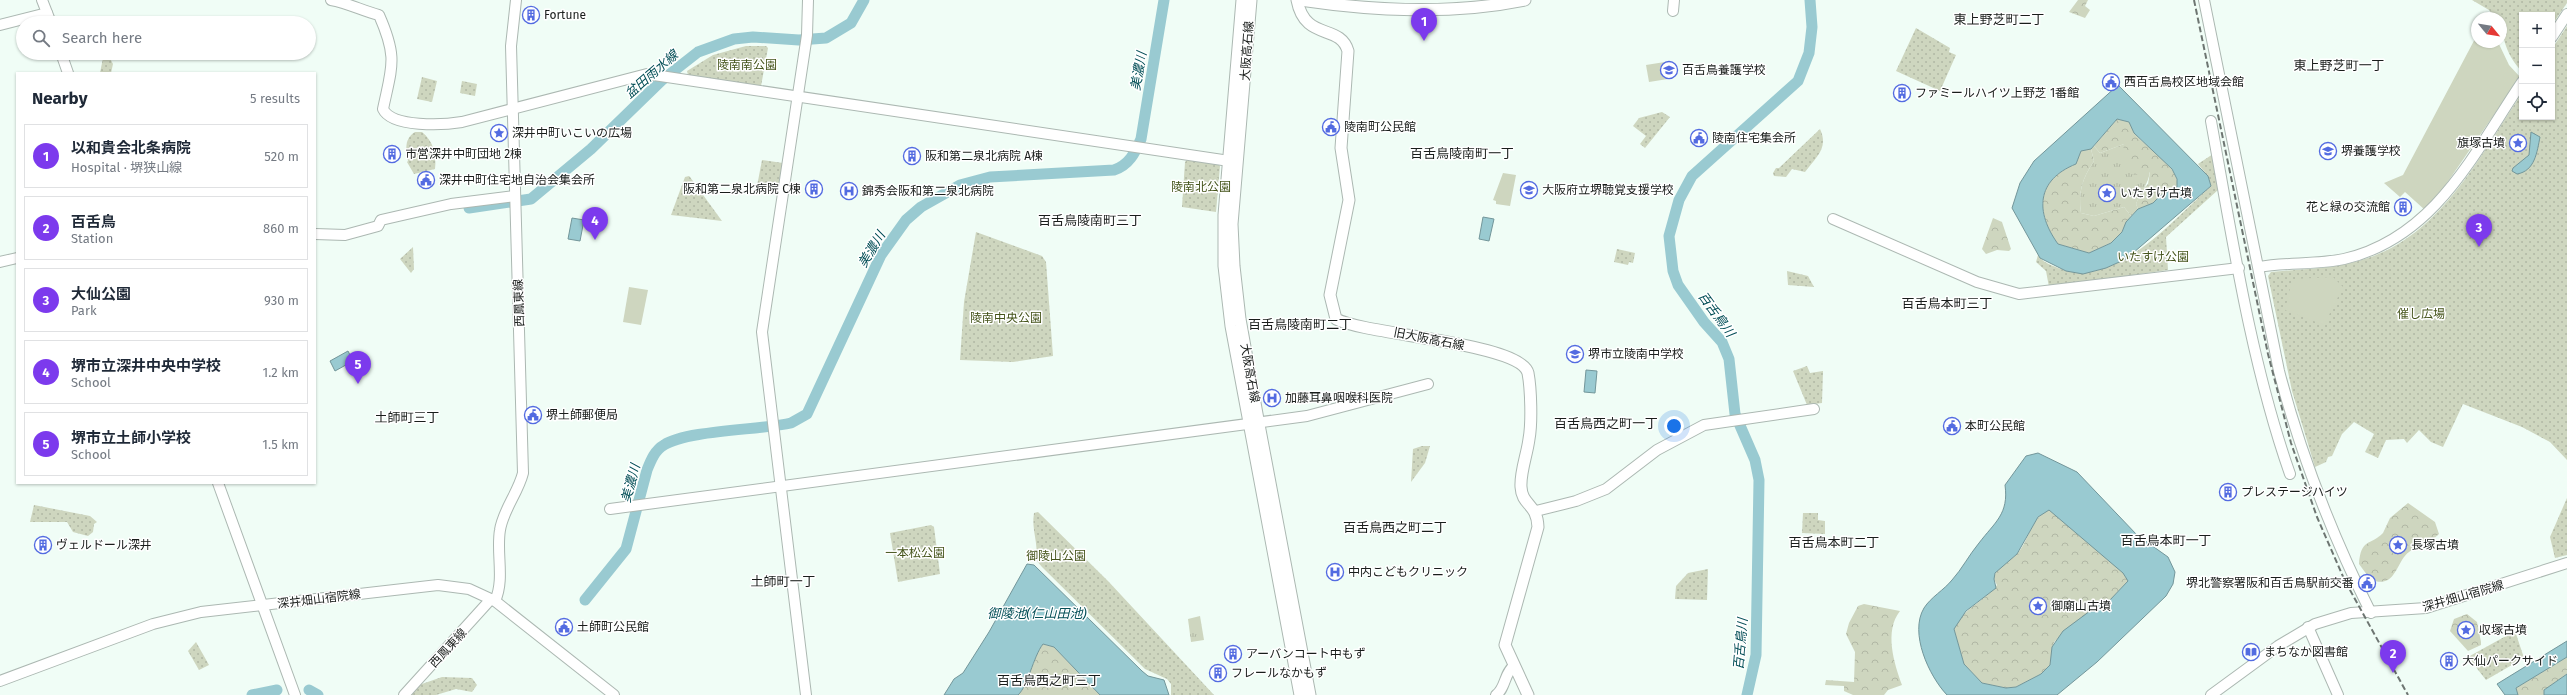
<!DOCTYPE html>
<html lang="en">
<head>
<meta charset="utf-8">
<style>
  body { margin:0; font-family:"Fira Sans","Noto Sans JP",sans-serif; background:#f6f6f7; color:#1f2937 }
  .controls { position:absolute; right:12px; top:12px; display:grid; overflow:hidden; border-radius:0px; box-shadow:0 1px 3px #0004 }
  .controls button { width:36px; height:36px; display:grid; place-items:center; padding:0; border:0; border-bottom:1px solid #e0e1e3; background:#fff; color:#1f2937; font:20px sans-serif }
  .compass { position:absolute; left:2471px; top:12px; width:36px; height:36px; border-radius:50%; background:#fff; box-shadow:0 1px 3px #0004; rotate:120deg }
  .you { position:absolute; left:1674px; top:426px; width:14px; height:14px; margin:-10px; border:3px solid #fff; border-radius:50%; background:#1a73e8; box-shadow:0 0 0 6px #1a73e833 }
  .badge { display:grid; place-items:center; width:26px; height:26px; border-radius:50%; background:#7c3aed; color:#fff; font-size:13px; font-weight:700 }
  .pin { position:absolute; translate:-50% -33px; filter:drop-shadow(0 1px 2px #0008) }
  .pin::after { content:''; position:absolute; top:21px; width:14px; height:12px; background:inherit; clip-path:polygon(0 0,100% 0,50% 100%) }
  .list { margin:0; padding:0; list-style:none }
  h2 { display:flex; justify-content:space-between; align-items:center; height:52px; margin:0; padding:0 16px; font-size:17px }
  h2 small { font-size:13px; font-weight:400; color:#747a83 }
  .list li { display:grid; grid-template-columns:26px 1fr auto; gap:12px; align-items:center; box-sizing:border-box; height:64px; margin:0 8px 8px; padding:0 8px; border:1px solid #e0e1e3; border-radius:0px }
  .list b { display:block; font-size:15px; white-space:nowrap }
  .list p { margin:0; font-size:13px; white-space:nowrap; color:#747a83 }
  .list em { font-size:13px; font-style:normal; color:#747a83 }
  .icon { flex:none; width:22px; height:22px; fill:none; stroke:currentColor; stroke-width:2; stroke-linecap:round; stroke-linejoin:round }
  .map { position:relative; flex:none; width:2567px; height:695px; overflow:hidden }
  .search { position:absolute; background:#fff; box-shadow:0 1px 3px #0004; left:16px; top:16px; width:300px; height:44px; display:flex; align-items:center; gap:10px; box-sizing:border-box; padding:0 14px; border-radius:22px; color:#747a83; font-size:15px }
  .panel { position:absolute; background:#fff; box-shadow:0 1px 3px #0004; left:16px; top:72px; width:300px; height:412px; border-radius:0px }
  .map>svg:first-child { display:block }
</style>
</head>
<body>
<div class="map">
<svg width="2567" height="695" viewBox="0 0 2567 695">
  <defs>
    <pattern id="grass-tufts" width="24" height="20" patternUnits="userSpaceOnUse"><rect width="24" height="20" fill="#ced6bf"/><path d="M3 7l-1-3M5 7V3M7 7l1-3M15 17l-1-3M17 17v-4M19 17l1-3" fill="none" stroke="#b0b7a4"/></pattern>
    <pattern id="forest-crowns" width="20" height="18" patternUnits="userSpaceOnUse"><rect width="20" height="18" fill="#ced6bf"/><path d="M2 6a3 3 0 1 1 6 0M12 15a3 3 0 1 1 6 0" fill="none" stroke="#b0b7a4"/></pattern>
    <pattern id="park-dots" width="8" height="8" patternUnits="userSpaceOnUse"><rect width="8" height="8" fill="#ced6bf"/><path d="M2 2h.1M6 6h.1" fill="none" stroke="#b0b7a4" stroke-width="1.8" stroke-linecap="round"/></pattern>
  </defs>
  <rect width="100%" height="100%" fill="#f0fdf6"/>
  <g fill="url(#grass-tufts)">
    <path d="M2124,144l26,27c-2,15 -9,19 -14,33l2,5 -7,7 -7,-9 -30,9 -13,-3c-3,-21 1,-34 13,-52l-3,-12 3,-3 6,7z"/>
    <path d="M1200,616l4,24 -13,2 -3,-23z"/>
  </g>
  <g fill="url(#forest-crowns)">
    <path d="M2078,0h10l-3,6 5,4 -5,8 -16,-6z"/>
    <path d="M2117,119l12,3c3,3 3,7 5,11 9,12 54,39 41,57l-15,6 -7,7 -15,6 -2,-5 5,-13 7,-7 2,-12 -16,3 -11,-22 1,-9 -24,9 -6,-7z"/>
    <path d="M2087,148l4,1 3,12c-12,18 -16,31 -13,52l13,3 30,-9 7,9 -14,24 -28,13 -31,-9c-23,-33 -22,-64 18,-80l5,-13z"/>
    <path d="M1993,218l9,4 9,27 -2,2 -12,-1 -11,4 -4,-5z"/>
    <path d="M2408,503l27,19 4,12c-9,9 -20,10 -30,18 -13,9 -13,39 -39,27l-11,-15c2,-26 11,-18 24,-31l7,-15z"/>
    <path d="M2050,509l74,64 4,8 -19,20 -15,7 -40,34 -4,23 -9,9 -25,13 -10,1 -24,-5 -18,-19 -10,-35c9,-21 30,-27 43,-44l-3,-6c1,-12 15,-17 23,-25 12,-13 14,-38 33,-45z"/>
    <path d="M1864,604l36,7c-16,20 -6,52 2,74l-14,5 -4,5h-31l-9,-4v-5l-19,-1 1,-5 28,2 1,-30 -9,-18 3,-11 9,-17z"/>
    <path d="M2467,614l10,8 4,20v3l-13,6 -18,-20 4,-12z"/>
    <path d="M1042,644l12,3 46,48h-82c9,-9 16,-38 24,-51z"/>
    <path d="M2567,657v17l-23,16v5h-26l-2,-7z"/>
  </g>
  <g fill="url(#park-dots)">
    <path d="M2472,0h95v3l-15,22v-10h-30l-1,55c-13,-12 -20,-34 -20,-52h-6l-6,-8z"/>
    <path d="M2567,26v434l-17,-18 -28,-15 -59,-23 -20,43 -12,-5 -12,-12 -12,13 -3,-4 -18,1 -8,18 -13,-6 9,-18 -20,-12 -12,12 -10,22 -4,1 -2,5 -11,5 -23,-76 -24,-115 3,-4c29,-3 59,-3 87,-11 81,-21 121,-104 164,-168v24h30v-68z"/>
    <path d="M1916,28l34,20 -1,4 7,3 -16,36 -44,-20z"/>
    <path d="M746,46h20l2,2 -7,38 -73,-11 -1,-4 26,-16z"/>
    <path d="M104,53h3l6,11 -2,9h-11z"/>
    <path d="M422,77l15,4 -5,21 -15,-3z"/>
    <path d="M462,81l15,3 -2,12 -15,-3z"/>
    <path d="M1662,112l8,5 -25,31 -5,-4 6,-8 -13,-10 6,-8z"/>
    <path d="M1820,129c9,19 -4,28 -15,43l-13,-3 -6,8 -12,-1 -1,-3 3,-5h3z"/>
    <path d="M415,132h7c11,9 15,22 13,37l-21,5 -7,-12 1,-1c-2,-12 -4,-22 7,-29z"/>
    <path d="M2213,154l5,36 -52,47 2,33 -119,17 -3,-16 -10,-9 2,-7c4,7 13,10 20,13 56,23 115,-48 153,-82l-3,-10 -10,-12z"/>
    <path d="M1188,159l30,5 2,2 -4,46 -34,-5 3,-45z"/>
    <path d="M762,160l21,3 -4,27 -22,-4z"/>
    <path d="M689,176l1,1 32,44 -51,-6 14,-38z"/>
    <path d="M976,232l66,24 4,6 7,94 -40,6 -53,-2 4,-58z"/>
    <path d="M413,247l1,22 -3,4 -11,-14z"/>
    <path d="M1617,249l18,4 -2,10 -4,-1 -1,3 -14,-3z"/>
    <path d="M1787,271l21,5 6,11 -26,-2z"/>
    <path d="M1807,366l3,7 13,-2 -1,32 -15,2 -14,-34z"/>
    <path d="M1422,446h8l-5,17 -14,19 2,-33z"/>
    <path d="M2567,498v57l-12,3 -5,-21z"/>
    <path d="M34,505l56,11 7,6 -3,2 -1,8 -5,4 -15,-4 -6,-10h-37z"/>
    <path d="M1038,512l70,69 106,114h-43v-11l-4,-5 -22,-10 -103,-102 -6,-7c3,-16 -5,-31 -2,-47z"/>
    <path d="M1803,513h15v7l7,1v13l-23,-1z"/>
    <path d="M931,525l3,2 6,47 -42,8 -8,-49z"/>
    <path d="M1708,569l-1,31 -32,-1 1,-13 12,-13z"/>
    <path d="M2515,631l9,27 -38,22 -18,-23z"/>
    <path d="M196,642l13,23 -10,5 -11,-19z"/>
    <path d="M442,677l30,1 5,7 -5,7 -16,-3 -20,6h-27l10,-10z"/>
  </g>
  <g fill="#ced6bf">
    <path d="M2477,35v7h21l11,23 11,12 -80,116 -15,17 -20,-18 -5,5 -16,-14 19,-8z"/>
    <path d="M1671,61l3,17 -25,4 -3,-17z"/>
    <path d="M1503,173l13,2 -6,31 -14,-2v-3l-3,-1z"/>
    <path d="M1204,177l14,1 -2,18 -13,-1z"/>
    <path d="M2333,277l10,10 -19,38 -39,-15 6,-26 4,-5z"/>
    <path d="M629,287l19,3 -7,35 -18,-3z"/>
  </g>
  <g fill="#99cad1" stroke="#73969a" fill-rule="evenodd">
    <path d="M2118,85l90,91 3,10 -85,73 -20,9 -23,6 -17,-3 -26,-13 -28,-50 8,-25 14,-22zM2117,119l12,3 5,11 38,36 5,10v8l-17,9 -7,7 -15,6 -12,13 -4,10 -11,11 -22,10 -31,-9c-23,-32 -22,-64 18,-80l5,-13 10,-2z"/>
    <path d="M2531,132l9,5c-3,15 -5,34 -23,37l-5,-3 1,-3 16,-13z"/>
    <path d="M1483,217l11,2 -5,22 -10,-2z"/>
    <path d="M572,218l12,2 -4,21 -12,-2z"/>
    <path d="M348,351l5,10 -18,10 -5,-10z"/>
    <path d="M1586,370l11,1 -2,22 -11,-1z"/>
    <path d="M2038,453l39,19 60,63 31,22 7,15 -2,12 -7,12 -69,66 -40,33h-110c-18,-19 -38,-62 -23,-87 7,-11 20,-18 28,-28 10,-11 17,-25 27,-37 16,-21 30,-29 26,-58l21,-29zM2049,510l74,63 5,8 -19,20 -15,7 -31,23 -11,16 -2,18 -9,9 -25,13 -10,1 -24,-5 -18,-19 -10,-35 12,-18 30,-23 -2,-9 1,-6 22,-19 21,-37z"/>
    <path d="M1027,564l7,1 108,106 6,5 16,4 5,15h-69l-46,-48 -11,-3c-10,13 -15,42 -25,51h-74l10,-16 9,-6 26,-41z"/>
    <path d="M2567,641v16l-51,31 2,7h-13l-8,-11z"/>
    <path d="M2567,674v21h-23v-5z"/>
  </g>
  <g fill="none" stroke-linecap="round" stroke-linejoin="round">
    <g stroke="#99cad1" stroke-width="11">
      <path d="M469,208l62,-9 60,-50 70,-68 37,-29 36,-13 19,-2 46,3 27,-2 25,-15 13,-23"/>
      <path d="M585,600l41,-51 21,-79c4,-10 8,-20 17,-25 23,-15 97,-15 127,-22l16,-9 74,-159 25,-35 15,-13 39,-22 30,-8 124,-7c15,-5 21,-17 27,-31l23,-139"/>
      <path d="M309,690l9,5"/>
      <path d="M252,695l25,-5"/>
      <path d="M1747,695l9,-40 3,-175 -4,-20 -20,-46 -6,-55 -7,-17 -18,-20 -26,-37 -5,-14 -4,-35 10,-36 13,-24 106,-95 11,-28 3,-26 -2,-27"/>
    </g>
    <g stroke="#acb8b2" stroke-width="12">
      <g id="secondary">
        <path d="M42,0l9,23"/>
        <path d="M331,0c17,3 32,11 48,15 19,43 13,51 4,94 9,19 61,16 79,13l185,-48 589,88"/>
        <path d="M2204,0l75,371c22,85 53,164 92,242"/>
        <path d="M1673,11l1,-11"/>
        <path d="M0,25l47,-12"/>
        <path d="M2552,37l15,-23"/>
        <path d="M61,53l7,20"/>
        <path d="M2211,121c21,116 40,242 79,353"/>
        <path d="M1833,219l144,63 42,12 220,-26"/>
        <path d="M315,234l30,1 33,-9 3,-6 70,-16 64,-8"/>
        <path d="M0,262l17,-4"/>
        <path d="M2259,267c28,-5 57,-2 85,-8 91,-21 130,-106 178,-177"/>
        <path d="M218,483l77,212"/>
        <path d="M610,509l697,-93 121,-32"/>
        <path d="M1536,511l40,-10 30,-12 51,-39 47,-25 110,-16"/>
        <path d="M495,601c10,-22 1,-48 5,-71 3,-20 18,-37 23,-57l-12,-427 5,-46"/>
        <path d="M2308,627l30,68"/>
        <path d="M0,681l153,-57 48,-12 237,-27 31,4 26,12 119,94"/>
        <path d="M404,695l87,-96"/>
        <path d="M806,695l-44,-363 45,-297 1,-35"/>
        <path d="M1496,695c10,-7 8,-22 18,-29"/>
        <path d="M2211,695l67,-49 37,-22 36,-11 75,-5 141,-45"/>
      </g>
    </g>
    <g stroke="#acb8b2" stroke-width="13">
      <g id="primary">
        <path d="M1242,0l-18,215v51l7,60 69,369"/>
        <path d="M1251,0l-19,224 2,42 6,53 17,95 53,281"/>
        <path d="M1297,0c8,42 43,23 51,51l-7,97 8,52 -19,95 6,24c30,16 185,24 192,54 3,16 4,50 1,66 -2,16 -9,33 -8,48 1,19 16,16 17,40l-33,118 23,50"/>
        <path d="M1300,0c75,11 151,15 225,0"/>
      </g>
    </g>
    <use href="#secondary" stroke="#fff" stroke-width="10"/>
    <use href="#primary" stroke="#fff" stroke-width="11"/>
    <path stroke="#6d7571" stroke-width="2" stroke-dasharray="6 3" stroke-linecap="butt" d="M2194,0l74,354 23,89 26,74 28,64 63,114"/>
  </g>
  <defs>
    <g id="building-ring" transform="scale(0.9)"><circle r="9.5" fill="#fff" stroke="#536be1" stroke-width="1.5"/><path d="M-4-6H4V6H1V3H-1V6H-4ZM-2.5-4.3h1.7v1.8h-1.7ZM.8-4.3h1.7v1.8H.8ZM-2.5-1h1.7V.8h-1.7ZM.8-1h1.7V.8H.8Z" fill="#536be1"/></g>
    <g id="school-ring" transform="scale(0.9)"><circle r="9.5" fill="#fff" stroke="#536be1" stroke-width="1.5"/><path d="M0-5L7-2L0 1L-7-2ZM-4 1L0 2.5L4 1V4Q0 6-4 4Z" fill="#536be1"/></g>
    <g id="civic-ring" transform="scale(0.9)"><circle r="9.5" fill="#fff" stroke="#536be1" stroke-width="1.5"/><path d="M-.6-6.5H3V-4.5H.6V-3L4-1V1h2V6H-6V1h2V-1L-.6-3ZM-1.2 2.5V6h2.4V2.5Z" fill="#536be1"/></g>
    <g id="sight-ring" transform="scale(0.9)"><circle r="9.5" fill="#fff" stroke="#536be1" stroke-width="1.5"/><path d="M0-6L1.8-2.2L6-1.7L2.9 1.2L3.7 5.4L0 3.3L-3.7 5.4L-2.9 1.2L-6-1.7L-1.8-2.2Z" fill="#536be1"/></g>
    <g id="hospital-ring" transform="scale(0.9)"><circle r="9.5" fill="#fff" stroke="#536be1" stroke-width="1.5"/><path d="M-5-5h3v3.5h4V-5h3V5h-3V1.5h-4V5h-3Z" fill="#536be1"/></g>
    <g id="library-ring" transform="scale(0.9)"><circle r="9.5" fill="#fff" stroke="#536be1" stroke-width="1.5"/><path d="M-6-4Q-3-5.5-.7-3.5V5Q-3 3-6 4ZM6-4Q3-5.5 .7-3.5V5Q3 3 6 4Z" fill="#536be1"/></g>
  </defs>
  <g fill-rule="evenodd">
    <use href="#building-ring" x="531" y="15"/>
    <use href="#school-ring" x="1669" y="70"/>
    <use href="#civic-ring" x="2111" y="82"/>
    <use href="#building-ring" x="1902" y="93"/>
    <use href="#civic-ring" x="1331" y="127"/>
    <use href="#sight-ring" x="499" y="133"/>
    <use href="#civic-ring" x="1699" y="138"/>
    <use href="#sight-ring" x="2518" y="143"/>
    <use href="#school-ring" x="2328" y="151"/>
    <use href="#building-ring" x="392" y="154"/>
    <use href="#building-ring" x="912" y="156"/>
    <use href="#civic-ring" x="426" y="180"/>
    <use href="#building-ring" x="814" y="189"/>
    <use href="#school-ring" x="1529" y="190"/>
    <use href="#hospital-ring" x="849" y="191"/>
    <use href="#sight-ring" x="2107" y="193"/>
    <use href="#building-ring" x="2403" y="207"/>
    <use href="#school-ring" x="1575" y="354"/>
    <use href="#hospital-ring" x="1272" y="398"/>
    <use href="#civic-ring" x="533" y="415"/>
    <use href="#civic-ring" x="1952" y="426"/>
    <use href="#building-ring" x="2228" y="492"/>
    <use href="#building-ring" x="43" y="545"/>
    <use href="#sight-ring" x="2398" y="545"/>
    <use href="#hospital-ring" x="1335" y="572"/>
    <use href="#civic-ring" x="2367" y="583"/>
    <use href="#sight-ring" x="2038" y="606"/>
    <use href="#civic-ring" x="564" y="627"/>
    <use href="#sight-ring" x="2466" y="630"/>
    <use href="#library-ring" x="2251" y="652"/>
    <use href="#building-ring" x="1233" y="654"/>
    <use href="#building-ring" x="2449" y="661"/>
    <use href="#building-ring" x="1218" y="673"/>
  </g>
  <g text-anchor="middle" stroke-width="3" stroke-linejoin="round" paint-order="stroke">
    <g font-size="12" fill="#191d1b" stroke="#fff" text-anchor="start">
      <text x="544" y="19">Fortune</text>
      <text x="1682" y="74">百舌鳥養護学校</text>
      <text x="2124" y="86">西百舌鳥校区地域会館</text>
      <text x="1915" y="97">ファミールハイツ上野芝 1番館</text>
      <text x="1344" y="131">陵南町公民館</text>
      <text x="512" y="137">深井中町いこいの広場</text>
      <text x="1712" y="142">陵南住宅集会所</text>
      <text x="2505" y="147" text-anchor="end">旗塚古墳</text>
      <text x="2341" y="155">堺養護学校</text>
      <text x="405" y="158">市営深井中町団地 2棟</text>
      <text x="925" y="160">阪和第二泉北病院 A棟</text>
      <text x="439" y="184">深井中町住宅地自治会集会所</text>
      <text x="801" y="193" text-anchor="end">阪和第二泉北病院 C棟</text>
      <text x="1542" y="194">大阪府立堺聴覚支援学校</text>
      <text x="862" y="195">錦秀会阪和第二泉北病院</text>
      <text x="2120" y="197">いたすけ古墳</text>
      <text x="2390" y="211" text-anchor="end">花と緑の交流館</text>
      <text x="1588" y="358">堺市立陵南中学校</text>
      <text x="1285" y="402">加藤耳鼻咽喉科医院</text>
      <text x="546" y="419">堺土師郵便局</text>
      <text x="1965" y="430">本町公民館</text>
      <text x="2241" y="496">プレステージハイツ</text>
      <text x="56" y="549">ヴェルドール深井</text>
      <text x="2411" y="549">長塚古墳</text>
      <text x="1348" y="576">中内こどもクリニック</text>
      <text x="2354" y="587" text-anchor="end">堺北警察署阪和百舌鳥駅前交番</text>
      <text x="2051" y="610">御廟山古墳</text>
      <text x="577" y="631">土師町公民館</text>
      <text x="2479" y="634">収塚古墳</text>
      <text x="2264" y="656">まちなか図書館</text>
      <text x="1246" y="658">アーバンコート中もず</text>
      <text x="2462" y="665">大仙パークサイド</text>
      <text x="1231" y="677">フレールなかもず</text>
    </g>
    <g font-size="12" fill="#191d1b" stroke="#fff">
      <text transform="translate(1247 51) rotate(-86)" y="4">大阪高石線</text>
      <text transform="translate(519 303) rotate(-92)" y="4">西鳳東線</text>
      <text transform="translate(1429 339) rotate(11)" y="4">旧大阪高石線</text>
      <text transform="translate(1250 373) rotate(80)" y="4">大阪高石線</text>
      <text transform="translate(2463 596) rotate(-16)" y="4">深井畑山宿院線</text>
      <text transform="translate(319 599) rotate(-7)" y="4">深井畑山宿院線</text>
      <text transform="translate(448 648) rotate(-47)" y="4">西鳳東線</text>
    </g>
    <g font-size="12" fill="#45541b" stroke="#fff">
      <text x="747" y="69">陵南南公園</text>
      <text x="1201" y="191">陵南北公園</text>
      <text x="2153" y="261">いたすけ公園</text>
      <text x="2421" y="318">催し広場</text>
      <text x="1006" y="322">陵南中央公園</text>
      <text x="915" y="557">一本松公園</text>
      <text x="1056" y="560">御陵山公園</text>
    </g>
    <g font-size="13" fill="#191d1b" stroke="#fff">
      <text x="1999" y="24">東上野芝町二丁</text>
      <text x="2339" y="70">東上野芝町一丁</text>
      <text x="1462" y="158">百舌鳥陵南町一丁</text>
      <text x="1090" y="225">百舌鳥陵南町三丁</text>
      <text x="1947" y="308">百舌鳥本町三丁</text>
      <text x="1300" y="329">百舌鳥陵南町二丁</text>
      <text x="407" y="422">土師町三丁</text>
      <text x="1606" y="428">百舌鳥西之町一丁</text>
      <text x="1395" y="532">百舌鳥西之町二丁</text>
      <text x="2166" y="545">百舌鳥本町一丁</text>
      <text x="1834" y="547">百舌鳥本町二丁</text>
      <text x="783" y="586">土師町一丁</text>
      <text x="1049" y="685">百舌鳥西之町三丁</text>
    </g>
    <g font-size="13" font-style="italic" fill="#024e56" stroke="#fff">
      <text transform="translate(1138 71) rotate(-80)" y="5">美濃川</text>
      <text transform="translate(651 74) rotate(-41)" y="5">盆田雨水線</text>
      <text transform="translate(871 249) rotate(-59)" y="5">美濃川</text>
      <text transform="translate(1717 314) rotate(54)" y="5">百舌鳥川</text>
      <text transform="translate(630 483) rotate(-75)" y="5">美濃川</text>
      <text x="1037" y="618">御陵池(仁山田池)</text>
      <text transform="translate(1740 644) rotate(-85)" y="5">百舌鳥川</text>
    </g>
  </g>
</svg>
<div class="controls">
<button>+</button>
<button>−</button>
<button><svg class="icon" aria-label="locate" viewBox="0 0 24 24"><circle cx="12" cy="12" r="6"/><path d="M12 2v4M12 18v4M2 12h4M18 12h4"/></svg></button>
</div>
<svg class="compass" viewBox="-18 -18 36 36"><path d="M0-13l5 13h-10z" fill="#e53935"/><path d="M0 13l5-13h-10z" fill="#747a83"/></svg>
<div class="you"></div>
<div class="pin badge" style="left:1424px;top:41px">1</div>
<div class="pin badge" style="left:2393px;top:673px">2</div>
<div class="pin badge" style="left:2479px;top:247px">3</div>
<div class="pin badge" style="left:595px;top:240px">4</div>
<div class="pin badge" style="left:358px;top:384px">5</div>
<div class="search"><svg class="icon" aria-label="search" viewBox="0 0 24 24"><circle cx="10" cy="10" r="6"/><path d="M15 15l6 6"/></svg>Search here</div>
<section class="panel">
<h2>Nearby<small>5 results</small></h2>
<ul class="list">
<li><span class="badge">1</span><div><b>以和貴会北条病院</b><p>Hospital · 堺狭山線</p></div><em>520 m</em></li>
<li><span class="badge">2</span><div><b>百舌鳥</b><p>Station</p></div><em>860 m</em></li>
<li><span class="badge">3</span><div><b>大仙公園</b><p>Park</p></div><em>930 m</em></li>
<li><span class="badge">4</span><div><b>堺市立深井中央中学校</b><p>School</p></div><em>1.2 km</em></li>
<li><span class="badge">5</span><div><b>堺市立土師小学校</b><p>School</p></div><em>1.5 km</em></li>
</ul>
</section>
</div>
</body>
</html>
